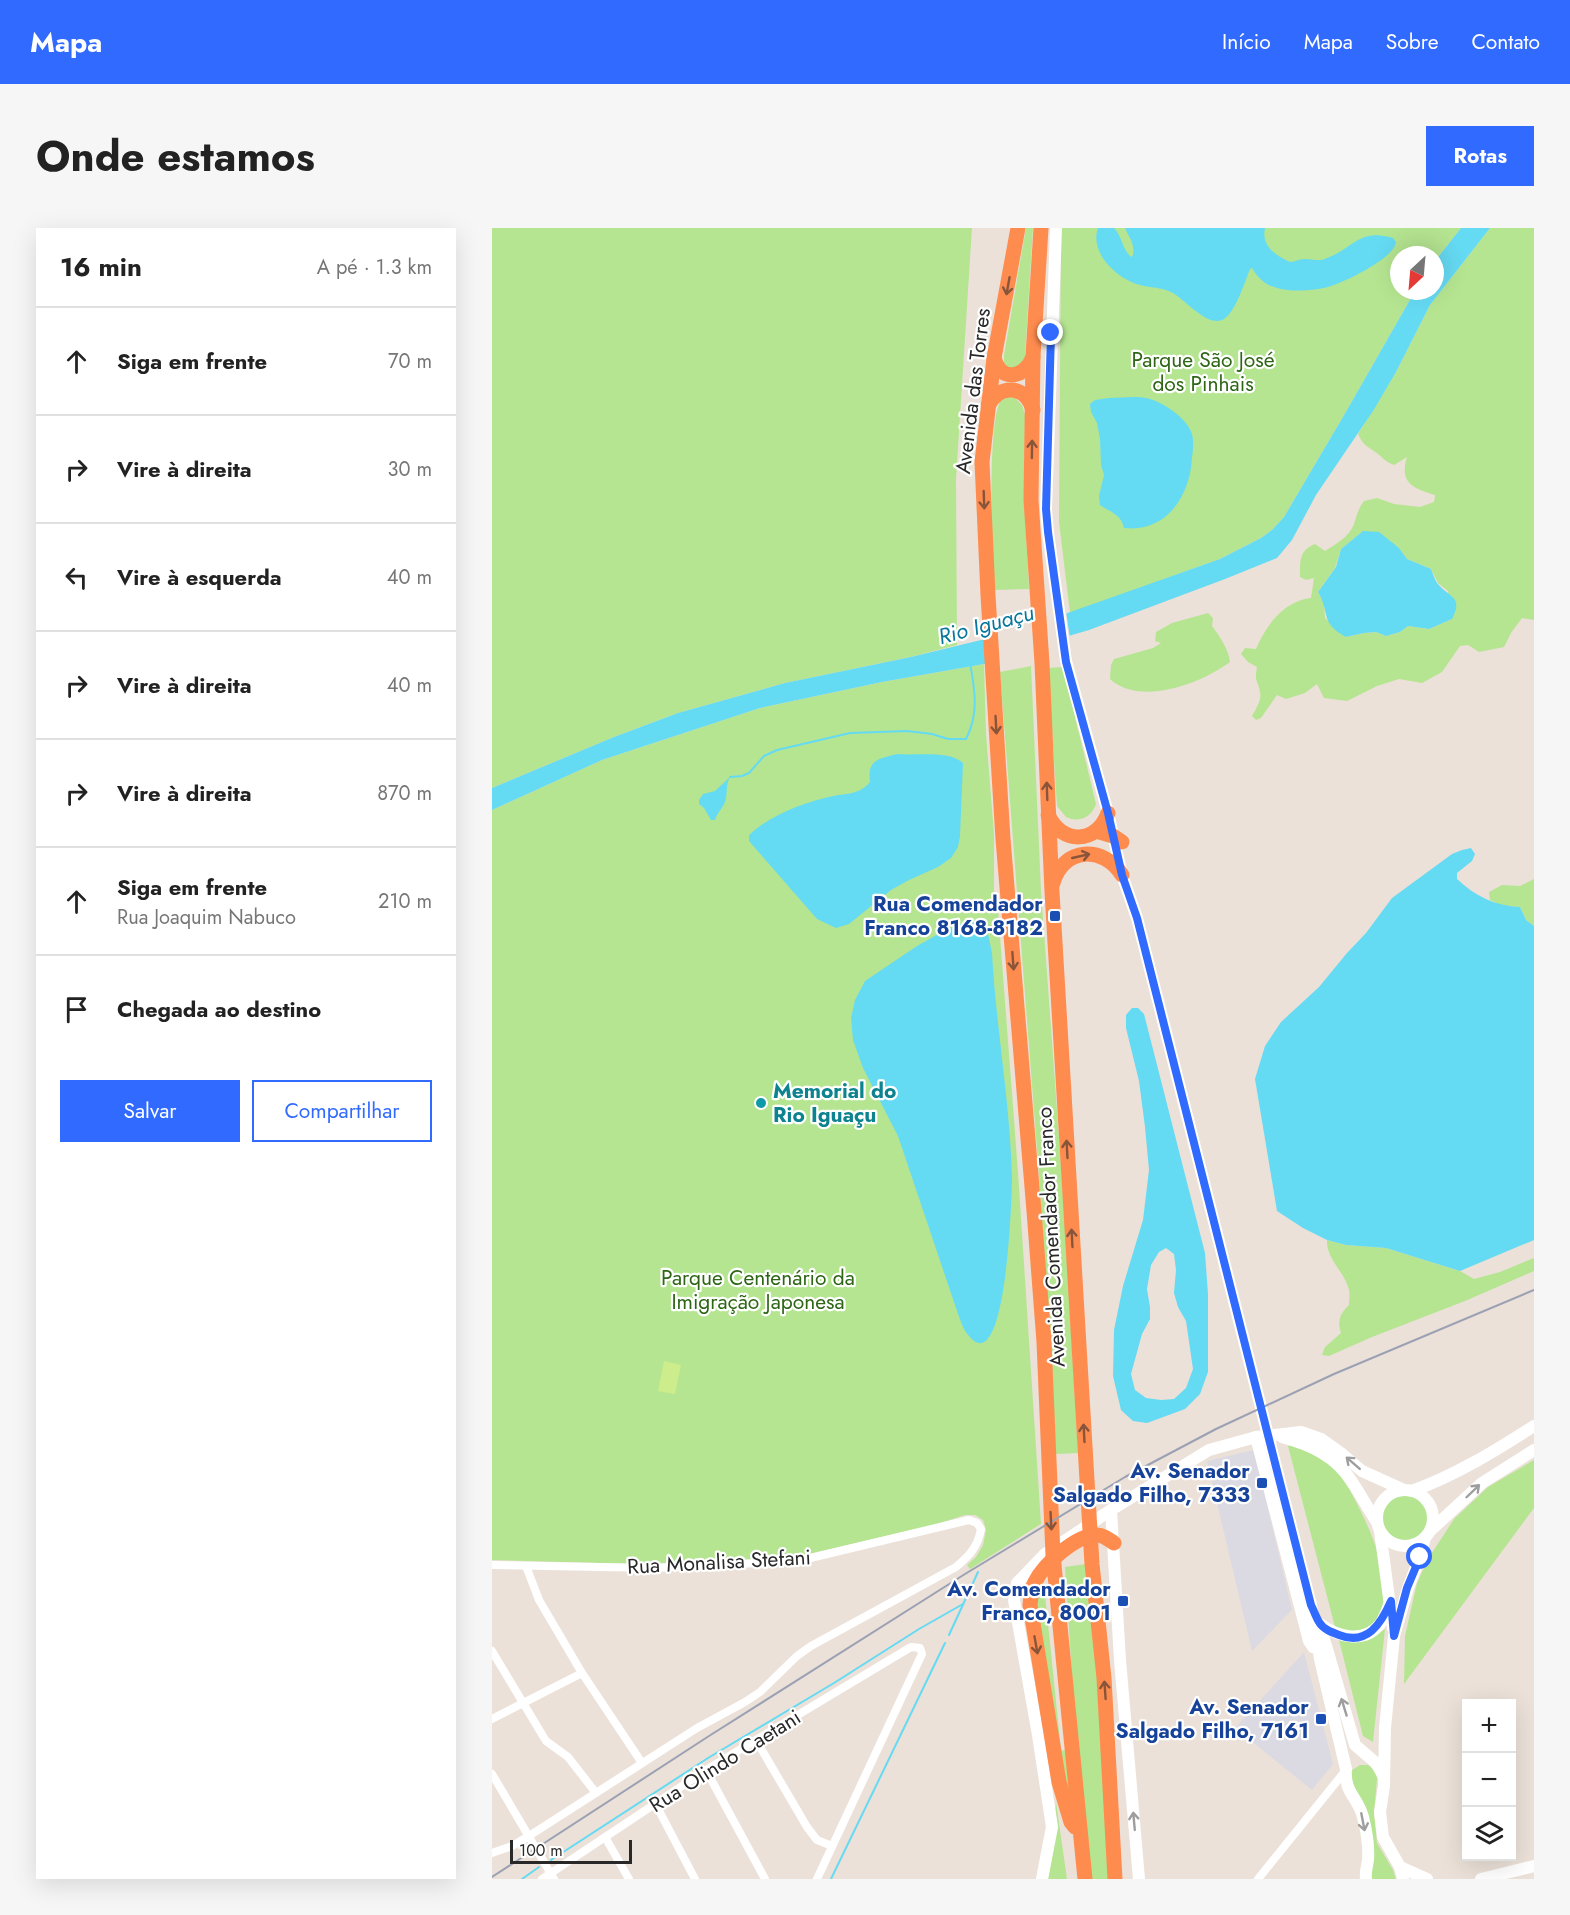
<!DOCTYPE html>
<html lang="pt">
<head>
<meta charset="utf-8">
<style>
  body { margin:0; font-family:Jost,sans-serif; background:#f6f6f6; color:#222 }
  .controls { position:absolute; right:18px; bottom:18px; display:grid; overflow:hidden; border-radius:0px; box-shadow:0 6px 24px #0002 }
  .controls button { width:54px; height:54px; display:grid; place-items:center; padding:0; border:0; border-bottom:2px solid #e0e0e0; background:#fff; color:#222; font:30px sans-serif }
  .compass { position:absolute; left:898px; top:18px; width:54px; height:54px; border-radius:50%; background:#fff; box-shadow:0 6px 24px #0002; rotate:206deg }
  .scale { position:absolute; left:18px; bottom:15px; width:122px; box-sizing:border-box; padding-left:6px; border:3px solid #282828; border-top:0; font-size:16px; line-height:21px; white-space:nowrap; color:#282828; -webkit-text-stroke:4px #fff; paint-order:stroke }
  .stop { position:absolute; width:18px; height:18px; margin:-14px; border:4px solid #316aff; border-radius:50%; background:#fff }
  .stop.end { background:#316aff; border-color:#fff; box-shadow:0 2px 6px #0008 }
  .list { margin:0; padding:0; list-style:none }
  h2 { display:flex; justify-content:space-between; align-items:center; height:78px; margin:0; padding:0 24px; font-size:26px }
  h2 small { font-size:20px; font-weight:400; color:#767676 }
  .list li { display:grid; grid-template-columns:39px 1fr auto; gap:18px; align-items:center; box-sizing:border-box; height:108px; padding:0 24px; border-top:2px solid #e0e0e0 }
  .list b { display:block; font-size:22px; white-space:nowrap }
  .list p { margin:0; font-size:20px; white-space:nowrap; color:#767676 }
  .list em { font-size:20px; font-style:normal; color:#767676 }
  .actions { display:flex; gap:12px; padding:18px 24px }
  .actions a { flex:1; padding:14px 0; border:2px solid #316aff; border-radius:0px; text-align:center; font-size:21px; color:#316aff }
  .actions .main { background:#316aff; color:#fff }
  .icon { flex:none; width:33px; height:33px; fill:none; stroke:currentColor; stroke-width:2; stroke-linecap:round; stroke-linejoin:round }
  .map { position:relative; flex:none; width:1042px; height:1651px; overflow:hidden; border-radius:0px }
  header { display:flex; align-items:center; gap:36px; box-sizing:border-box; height:84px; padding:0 30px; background:#316aff; color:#fff }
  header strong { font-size:28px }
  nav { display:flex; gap:33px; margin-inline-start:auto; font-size:21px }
  .intro { display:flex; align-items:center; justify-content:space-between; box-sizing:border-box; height:144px; padding:0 36px }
  h1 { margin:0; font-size:42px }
  .button { padding:15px 27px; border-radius:0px; background:#316aff; color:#fff; font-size:21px; font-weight:700 }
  main { display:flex; gap:36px; padding:0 36px }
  aside { flex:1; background:#fff; border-radius:0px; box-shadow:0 6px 24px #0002 }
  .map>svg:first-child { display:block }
</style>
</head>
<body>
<header>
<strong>Mapa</strong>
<nav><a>Início</a><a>Mapa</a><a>Sobre</a><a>Contato</a></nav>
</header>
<div class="intro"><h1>Onde estamos</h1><a class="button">Rotas</a></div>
<main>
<aside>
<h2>16 min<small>A pé · 1.3 km</small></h2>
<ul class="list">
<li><svg class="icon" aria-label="ahead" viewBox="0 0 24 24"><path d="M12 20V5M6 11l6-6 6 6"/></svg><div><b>Siga em frente</b></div><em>70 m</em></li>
<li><svg class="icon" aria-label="right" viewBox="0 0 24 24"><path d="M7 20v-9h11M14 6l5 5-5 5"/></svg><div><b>Vire à direita</b></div><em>30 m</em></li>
<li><svg class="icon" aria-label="left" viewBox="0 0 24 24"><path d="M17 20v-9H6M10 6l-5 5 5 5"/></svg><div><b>Vire à esquerda</b></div><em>40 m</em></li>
<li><svg class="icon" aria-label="right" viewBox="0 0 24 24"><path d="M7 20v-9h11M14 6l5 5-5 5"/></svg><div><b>Vire à direita</b></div><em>40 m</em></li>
<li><svg class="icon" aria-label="right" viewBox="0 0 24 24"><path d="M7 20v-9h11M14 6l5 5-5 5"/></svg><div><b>Vire à direita</b></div><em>870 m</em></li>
<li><svg class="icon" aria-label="ahead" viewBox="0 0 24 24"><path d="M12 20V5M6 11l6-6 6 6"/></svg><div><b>Siga em frente</b><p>Rua Joaquim Nabuco</p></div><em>210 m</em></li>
<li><svg class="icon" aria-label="arrive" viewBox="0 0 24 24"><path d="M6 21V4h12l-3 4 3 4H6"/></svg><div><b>Chegada ao destino</b></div></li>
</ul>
<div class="actions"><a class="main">Salvar</a><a>Compartilhar</a></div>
</aside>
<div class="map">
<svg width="1042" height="1651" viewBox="0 0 1042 1651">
  <rect width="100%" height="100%" fill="#ebe1d8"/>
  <g fill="#dbdae3">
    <path d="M762,1222l38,160 -40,41 -45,-190z"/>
    <path d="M812,1424l29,112 -21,26 -77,-62z"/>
  </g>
  <g fill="#b5e591" fill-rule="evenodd">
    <path d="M0,0h480l-16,251 1,166 -46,12 -126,26 -107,30 -64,24 -122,51z"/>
    <path d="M534,0h7l-8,129 -1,6 -16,7 -4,-8v-7z"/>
    <path d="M569,0h400l-26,33v-6h-36v36h16l-68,119 -63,107 -12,13 -11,8 -41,21 -150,54 -11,-91z"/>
    <path d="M998,0h44v392l-12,-2 -11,15 -7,14 -25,5 -11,-7 -8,1 -18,26 -20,11 -23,-4 -22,7 -30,15 -23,-3 -7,-14 -12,9 -19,6 -9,-4 -16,23 -5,2 -4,-4c4,-7 10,-16 8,-24 -2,-12 -6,-10 -3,-25l-9,-5 -7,-8 4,-6 11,1c10,-24 28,-48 55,-51l3,-20 -8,2 -6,-3c0,-15 -1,-27 15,-33l10,7c11,-7 24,-14 29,-27 3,-9 4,-15 10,-23l13,-3 17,6 26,3 14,-5 1,-7c-22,-7 -36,-12 -28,-38l-13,8c-8,-3 -10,-6 -16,-11 -10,-8 -14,-7 -20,-20l38,-62 34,-67zM871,303l36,17 8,11 24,10 7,14 10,8 4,28 -23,10 -21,-3 -8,6 -14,4 -10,-4 -12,1 -18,4 -21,-19 -1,-15 -6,-11 17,-24 6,-19z"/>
    <path d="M522,169l8,8 3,10 -1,84 5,90 -36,1c0,-34 -7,-171 9,-192z"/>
    <path d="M716,385l5,5 -1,8c7,9 17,24 18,36 -28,21 -90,45 -120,17l1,-14 3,-6 39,-11 8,-5 -6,-2 1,-9 16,-9z"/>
    <path d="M492,436l2,70 8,100v61l4,15 20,262 23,352 -71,45 -3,-4 9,-8 7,-12 3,-15 -3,-10 -8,-5h-10l-31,10 -143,33 -152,6 -147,-4v-750l110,-50 158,-52 122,-26z"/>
    <path d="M539,438l10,225 23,315 14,247 -22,1 -17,-279 -39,-503z"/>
    <path d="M571,439l33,137c-5,14 -17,19 -30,13l-9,-11 -9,-138z"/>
    <path d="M1042,651v47l-8,-6 -6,-13 -18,-1 -12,-6 -1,-8 13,-7 18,1z"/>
    <path d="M835,1012l19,5 40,3 74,23 14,8 26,-7 34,-14v13l-69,30 -93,36 -43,19 -7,-1 3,-8 16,-14c-4,-13 -1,-19 8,-28 0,-4 1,-10 0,-15 -4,-18 -23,-31 -22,-50z"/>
    <path d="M801,1217c13,2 34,15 44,25 4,3 7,10 10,15 17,30 40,78 39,113 -1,10 -6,18 -12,25 -11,11 -25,10 -39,4l-47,-181z"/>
    <path d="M1042,1232v48l-130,176 1,-48 12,-53 11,-24 26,-40 34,-32z"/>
    <circle cx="913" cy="1290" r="25"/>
    <path d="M594,1336l14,113 11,202h-21l-13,-127 -12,-185z"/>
    <path d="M551,1347l18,175 5,1 4,45 -2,1 -34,-186z"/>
    <path d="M893,1401l-12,113 -10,-6 -24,-96c18,6 31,-1 46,-11z"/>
    <path d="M868,1537h8l8,7 1,7 -3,34 3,30 16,27 3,9h-27l-18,-95v-13z"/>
    <path d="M564,1574l11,77h-19l5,-27z"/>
  </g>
  <path fill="#cded8c" d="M172,1133l17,4 -6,29 -17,-3z"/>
  <g fill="#65daf3" fill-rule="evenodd">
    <path d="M606,0h16c8,8 8,21 17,29l2,-2c2,-12 -4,-17 -8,-27h140c-4,18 10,27 25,34 5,0 9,-3 14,-3 9,0 15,3 23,-1 27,-10 32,-30 66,-20l3,4c-1,16 -53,41 -68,45 -15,4 -36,5 -51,1 -12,-3 -19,-10 -25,-20l-2,1c-5,12 -15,46 -28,51 -15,7 -37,-21 -51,-28 -10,-5 -20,-4 -31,-7 -23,-6 -51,-32 -42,-57z"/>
    <path d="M969,0h29l-60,77 -34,67 -23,39 -57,84 -24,45 -15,18 -52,21 -136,51 -41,12 -64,22 -102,18 -122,26 -158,52 -110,50v-22l122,-51 64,-24 107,-30 126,-26 103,-25 206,-73 41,-21 11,-8 12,-13 63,-107 68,-119h20v-30z"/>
    <path d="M617,170c12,0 26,-2 37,0 16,3 41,20 46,36 2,8 1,16 0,24 -2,38 -26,75 -68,70 -3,-14 -14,-16 -24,-23l-1,-9 5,-21 -3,-10 -1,-26 -3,-16 -6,-11 -1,-8 5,-4z"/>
    <path d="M871,303l16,1 20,16 8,11 24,10c2,5 4,11 6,14 12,15 27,13 15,36l-23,10 -21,-3 -8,6 -14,4 -10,-4 -12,1 -18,4c-27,-15 -15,-23 -28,-45l18,-25 5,-18z"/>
    <path d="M405,526c19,2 52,-4 66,9l-3,73 -2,11 -7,11 -13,9 -29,13 -18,10 -42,34 -13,4 -19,-9 -68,-78v-6c23,-21 54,-32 84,-39 15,-3 26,-1 37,-14 -3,-23 9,-23 27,-28z"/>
    <path d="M238,549c-5,9 -2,17 -5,25 -3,7 -8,11 -10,18h-4l-7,-12 -5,-4v-4l4,-6 12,-3z"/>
    <path d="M979,620l4,6 -3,7 -15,12v6c18,17 38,27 63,28l6,13 8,6v314l-74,31 -74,-23 -40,-3 -19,-5 -24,-12 -26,-17 -22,-132 10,-33 16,-24 38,-35 28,-34 19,-20 26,-35 60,-44 10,-4z"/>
    <path d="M481,694l9,2 6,10 4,19c4,74 18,149 20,224 0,15 -5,205 -43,159 -6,-6 -9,-17 -12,-25l-59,-175 -35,-68 -10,-28 -2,-22 4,-18 10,-19 52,-35 25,-14 18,-8z"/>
    <path d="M640,780h6l6,6 61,239 3,41v78l-8,22 -15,15 -38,14 -14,-2 -12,-11 -8,-34 1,-46 9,-44 20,-66 6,-50 -4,-43 -6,-46 -13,-53v-13zM674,1020l8,6 2,16 -2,23 4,14 8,14 7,48 -7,19 -12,11 -13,1 -15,-2 -11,-8 -4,-16 11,-40 8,-15v-12l-3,-18 4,-24 8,-13z"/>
  </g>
  <path fill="#ebe1d8" d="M574,383l4,27 -77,26 -2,-30 22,-5z"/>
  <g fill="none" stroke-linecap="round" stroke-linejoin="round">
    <g stroke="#65daf3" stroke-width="2">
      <path d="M238,549l12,-1 7,-3 15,-17 13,-6 73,-17 57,-2 25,3 16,5h18c13,-25 9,-49 4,-76"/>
      <path d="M457,1407l29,-63"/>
      <path d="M59,1632l157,-102 126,-75 85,-54 44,-25"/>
      <path d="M30,1651l17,-12"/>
      <path d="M339,1651l114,-236"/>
    </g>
    <g stroke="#fff" stroke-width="8">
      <path d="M0,1337l160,3 146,-7 171,-41 8,3 4,6c-3,18 -12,27 -25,38l-145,79 -14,10 -37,36 -15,10 -48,26 -168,108 -17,10 -20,7"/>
      <path d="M34,1338l13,34 43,73 60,90"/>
      <path d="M0,1423l54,90 22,16 28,36"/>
      <path d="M0,1491l90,-46"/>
      <path d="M264,1512l51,87 10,13 15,6"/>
      <path d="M214,1542l59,109"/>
      <path d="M0,1546l62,105"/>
      <path d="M164,1577l39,74"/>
      <path d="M113,1609l24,42"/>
      <path d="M50,1651l164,-109 205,-123 9,1 2,6 -105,225"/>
      <path d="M766,1651l88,-109"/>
    </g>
    <g stroke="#fff" stroke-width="12">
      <path d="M564,0l-10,281 2,23 18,129 42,152 14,62 15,43 174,687 9,54 26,110c-2,24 12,28 17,48 3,12 6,31 5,43 -1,7 -3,12 -2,19"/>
      <path d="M764,1209l53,204 4,6"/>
      <path d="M790,1209c29,8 54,19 70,45 9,13 16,27 25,40"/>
      <circle cx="913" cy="1290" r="28"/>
      <path d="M920,1263c44,-16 83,-40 122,-65"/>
      <path d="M619,1282l9,150 19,219"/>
      <path d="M939,1302l51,-47 52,-33"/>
      <path d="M888,1303l13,97"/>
      <path d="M828,1396c18,13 44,20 60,0 5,-6 7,-14 10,-22"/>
      <path d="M830,1404l33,113 21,18 7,12"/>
      <path d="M908,1639l27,12"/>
      <path d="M550,1651l10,-52 -14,-92 -24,-135 3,-17 28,-29 66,-44 98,-60 47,-13 45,-5 20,7 21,15 20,17 42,19"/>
      <path d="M911,1651l-3,-12 -17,-30 -3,-25 4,-26 1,-58 9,-92 14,-48 12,-31 5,-19"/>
      <path d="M989,1651l53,-13"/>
    </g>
    <g stroke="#ff8c4f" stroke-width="15">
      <path d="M526,0l-24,130 -12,104 6,133 15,244 31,372 10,131 9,213 32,324"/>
      <path d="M549,0l-8,128 -2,144 11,163 10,229 40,672 12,114 11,201"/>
      <path d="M502,130c7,25 31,20 39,-1"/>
      <path d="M496,178c11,-23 38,-21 45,4"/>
      <path d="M556,587c14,30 49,29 60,-2"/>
      <path d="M604,603l17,5 9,6"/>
      <path d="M561,655c10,-36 51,-38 69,-8"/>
      <path d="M583,1599l-4,-5 -12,-40 -29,-177c1,-7 1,-16 5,-23 9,-18 41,-47 62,-47 6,0 11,4 17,8"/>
    </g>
    <path stroke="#9ba1b3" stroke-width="2" d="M0,1649l217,-141 256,-162 160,-97 91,-48 118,-55 200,-84"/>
  </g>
  <defs><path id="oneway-shaft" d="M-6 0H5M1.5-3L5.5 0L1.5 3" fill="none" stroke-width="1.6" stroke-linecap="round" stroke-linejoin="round" transform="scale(1.5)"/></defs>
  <g stroke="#89553a">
    <use href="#oneway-shaft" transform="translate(516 58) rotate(100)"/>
    <use href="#oneway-shaft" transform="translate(540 221) rotate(-89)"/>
    <use href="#oneway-shaft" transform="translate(492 272) rotate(88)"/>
    <use href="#oneway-shaft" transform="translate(504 497) rotate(87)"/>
    <use href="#oneway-shaft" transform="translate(555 563) rotate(-92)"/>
    <use href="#oneway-shaft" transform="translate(589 628) rotate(-13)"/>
    <use href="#oneway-shaft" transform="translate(521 733) rotate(86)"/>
    <use href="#oneway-shaft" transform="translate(575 921) rotate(-93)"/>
    <use href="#oneway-shaft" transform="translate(580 1010) rotate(-93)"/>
    <use href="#oneway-shaft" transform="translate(592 1205) rotate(-93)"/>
    <use href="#oneway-shaft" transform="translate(559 1293) rotate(87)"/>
    <use href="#oneway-shaft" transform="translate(544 1417) rotate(80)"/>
    <use href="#oneway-shaft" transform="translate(613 1462) rotate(-94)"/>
  </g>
  <g stroke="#9e9e9e">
    <use href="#oneway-shaft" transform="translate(861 1235) rotate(-139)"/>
    <use href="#oneway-shaft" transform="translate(981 1263) rotate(-44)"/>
    <use href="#oneway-shaft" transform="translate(852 1479) rotate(-107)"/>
    <use href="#oneway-shaft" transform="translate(642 1593) rotate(-95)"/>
    <use href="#oneway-shaft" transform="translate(871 1594) rotate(79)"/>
  </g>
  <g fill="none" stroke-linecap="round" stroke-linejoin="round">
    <path stroke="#316aff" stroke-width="8" d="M559,105l-5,176 2,23 18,130 42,151 14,62 15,43 174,687c3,6 5,12 8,17 4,7 12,10 20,13 28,11 42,-11 52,-34l3,35 13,-48 13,-31"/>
  </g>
  <g fill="#1a4fb4" stroke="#fff" stroke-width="2">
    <rect x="557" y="682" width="12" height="12" rx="3"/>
    <rect x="764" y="1249" width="12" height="12" rx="3"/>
    <rect x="625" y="1367" width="12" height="12" rx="3"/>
    <rect x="823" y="1485" width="12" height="12" rx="3"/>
  </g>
  <circle fill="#0f9aa8" stroke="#fff" stroke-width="2" cx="269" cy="875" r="6"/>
  <g text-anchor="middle" stroke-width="4.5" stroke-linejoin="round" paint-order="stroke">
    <g font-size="21" fill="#2e6616" stroke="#fff">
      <text x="711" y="139">Parque São José<tspan x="711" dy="24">dos Pinhais</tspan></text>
      <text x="266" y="1057">Parque Centenário da<tspan x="266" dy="24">Imigração Japonesa</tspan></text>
    </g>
    <g font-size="21" fill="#282828" stroke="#fff">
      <text transform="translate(481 163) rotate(-83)" y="7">Avenida das Torres</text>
      <text transform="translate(559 1009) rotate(-93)" y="7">Avenida Comendador Franco</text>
      <text transform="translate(227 1334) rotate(-3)" y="7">Rua Monalisa Stefani</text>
      <text transform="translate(233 1533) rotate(-32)" y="7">Rua Olindo Caetani</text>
    </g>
    <g font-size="21" font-weight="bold" fill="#164399" stroke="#fff" text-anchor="end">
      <text x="551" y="683">Rua Comendador<tspan x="551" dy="24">Franco 8168-8182</tspan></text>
      <text x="758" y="1250">Av. Senador<tspan x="758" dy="24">Salgado Filho, 7333</tspan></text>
      <text x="619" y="1368">Av. Comendador<tspan x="619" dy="24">Franco, 8001</tspan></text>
      <text x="817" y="1486">Av. Senador<tspan x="817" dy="24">Salgado Filho, 7161</tspan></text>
    </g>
    <g font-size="21" font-weight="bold" fill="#0d838f" stroke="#fff" text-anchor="start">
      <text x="281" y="870">Memorial do<tspan x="281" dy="24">Rio Iguaçu</tspan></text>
    </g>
    <g font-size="22" font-style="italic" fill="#07769c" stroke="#fff">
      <text transform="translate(494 396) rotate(-15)" y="8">Rio Iguaçu</text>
    </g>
  </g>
</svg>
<div class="controls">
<button>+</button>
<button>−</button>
<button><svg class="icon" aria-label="layers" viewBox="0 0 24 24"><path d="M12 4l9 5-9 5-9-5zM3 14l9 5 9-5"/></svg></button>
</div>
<svg class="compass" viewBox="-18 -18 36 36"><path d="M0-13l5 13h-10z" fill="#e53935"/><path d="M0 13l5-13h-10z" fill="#767676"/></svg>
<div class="scale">100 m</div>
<div class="stop" style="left:928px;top:1329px"></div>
<div class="stop end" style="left:559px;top:105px"></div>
</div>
</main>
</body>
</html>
